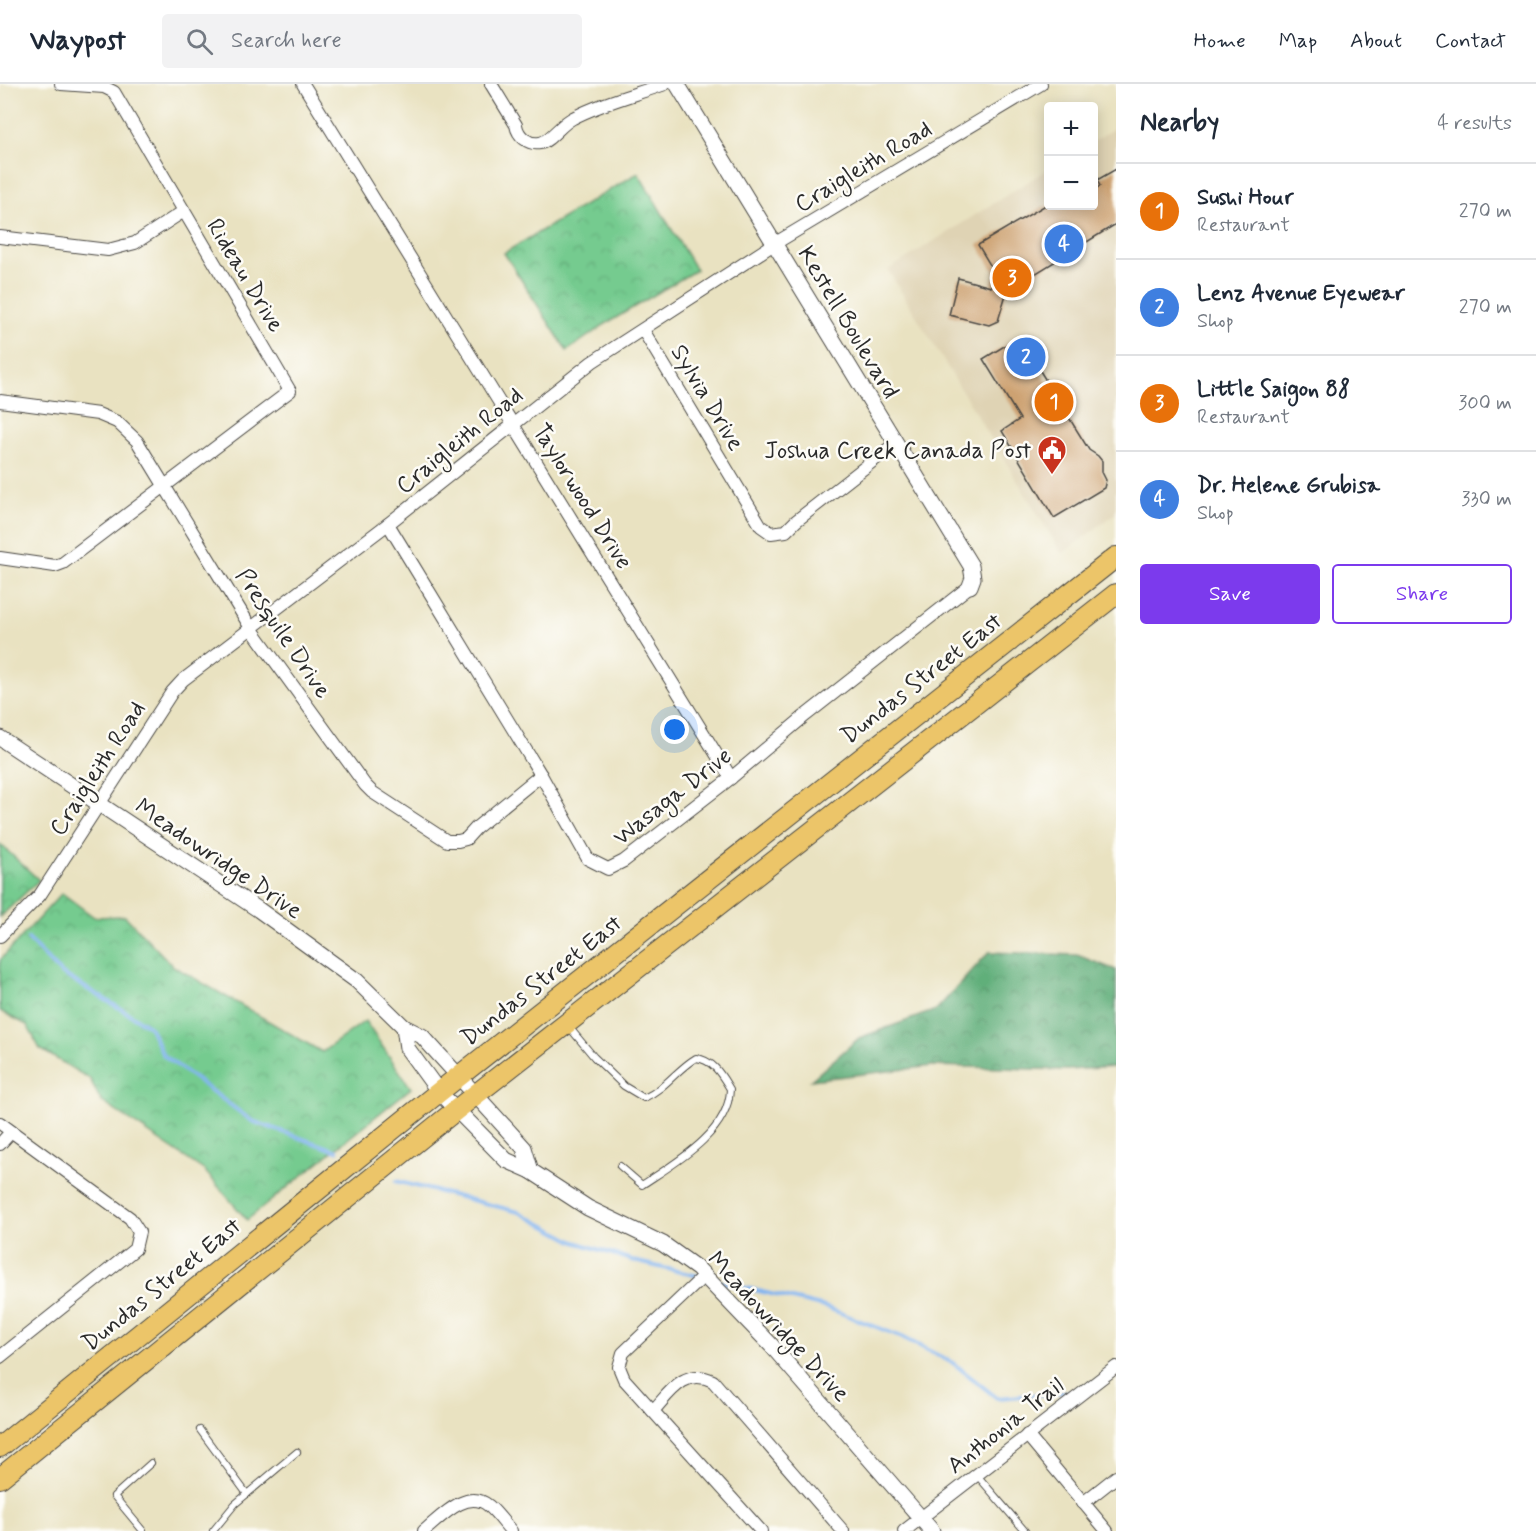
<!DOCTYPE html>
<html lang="en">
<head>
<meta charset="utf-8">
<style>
  body { margin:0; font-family:Mynerve,sans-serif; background:#f2f2f3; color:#1f2937 }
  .controls { position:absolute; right:18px; top:18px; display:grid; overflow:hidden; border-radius:6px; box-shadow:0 3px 15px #0003 }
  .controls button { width:54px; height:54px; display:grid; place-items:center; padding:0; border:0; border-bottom:2px solid #e0e1e3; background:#fff; color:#1f2937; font:30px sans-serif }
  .you { position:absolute; left:675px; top:646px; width:21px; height:21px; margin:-15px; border:4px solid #fff; border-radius:50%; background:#1a73e8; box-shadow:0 0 0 9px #1a73e833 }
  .badge { display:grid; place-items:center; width:39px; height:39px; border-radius:50%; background:#7c3aed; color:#fff; font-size:20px; font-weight:700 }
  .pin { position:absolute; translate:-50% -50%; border:3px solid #fff; box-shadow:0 2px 6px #0006 }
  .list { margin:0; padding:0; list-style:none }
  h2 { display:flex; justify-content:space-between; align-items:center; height:78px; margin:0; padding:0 24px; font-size:26px }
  h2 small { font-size:20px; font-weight:400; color:#747a83 }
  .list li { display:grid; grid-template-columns:39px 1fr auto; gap:18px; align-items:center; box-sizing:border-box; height:96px; padding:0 24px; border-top:2px solid #e0e1e3 }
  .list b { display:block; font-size:22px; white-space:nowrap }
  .list p { margin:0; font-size:20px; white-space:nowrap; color:#747a83 }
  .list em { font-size:20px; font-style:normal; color:#747a83 }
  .actions { display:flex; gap:12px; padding:18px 24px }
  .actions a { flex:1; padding:14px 0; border:2px solid #7c3aed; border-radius:6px; text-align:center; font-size:21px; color:#7c3aed }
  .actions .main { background:#7c3aed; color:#fff }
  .icon { flex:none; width:33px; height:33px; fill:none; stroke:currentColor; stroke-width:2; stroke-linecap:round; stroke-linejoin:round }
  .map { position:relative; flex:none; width:1116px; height:1447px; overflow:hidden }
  header { display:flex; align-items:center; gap:36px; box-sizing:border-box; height:84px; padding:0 30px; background:#fff; border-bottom:2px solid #e0e1e3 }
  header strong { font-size:28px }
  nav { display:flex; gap:33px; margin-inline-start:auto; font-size:21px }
  .search { width:420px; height:54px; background:#f2f2f3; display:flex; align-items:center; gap:15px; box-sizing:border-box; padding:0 21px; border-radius:6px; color:#747a83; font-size:22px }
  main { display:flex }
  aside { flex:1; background:#fff }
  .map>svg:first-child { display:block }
</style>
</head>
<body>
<header>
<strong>Waypost</strong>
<div class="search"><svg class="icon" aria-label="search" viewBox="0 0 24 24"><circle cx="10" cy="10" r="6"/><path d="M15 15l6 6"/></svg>Search here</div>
<nav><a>Home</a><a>Map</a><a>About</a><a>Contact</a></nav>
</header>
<main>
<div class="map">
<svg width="1116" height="1447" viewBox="0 0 1116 1447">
  <defs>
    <pattern id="forest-crowns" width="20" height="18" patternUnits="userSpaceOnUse" patternTransform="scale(1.5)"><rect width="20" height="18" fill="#60af7a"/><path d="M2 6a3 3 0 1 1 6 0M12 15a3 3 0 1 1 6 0" fill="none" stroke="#4f8f64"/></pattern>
    <pattern id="park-crowns" width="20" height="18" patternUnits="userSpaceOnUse" patternTransform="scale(1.5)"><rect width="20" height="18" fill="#75cb8f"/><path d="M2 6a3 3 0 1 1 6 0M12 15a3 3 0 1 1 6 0" fill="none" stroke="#65ae7c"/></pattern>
  </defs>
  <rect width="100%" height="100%" fill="#fdfcf7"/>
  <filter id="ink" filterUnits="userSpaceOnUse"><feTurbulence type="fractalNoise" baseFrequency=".0167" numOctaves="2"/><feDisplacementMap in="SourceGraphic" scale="12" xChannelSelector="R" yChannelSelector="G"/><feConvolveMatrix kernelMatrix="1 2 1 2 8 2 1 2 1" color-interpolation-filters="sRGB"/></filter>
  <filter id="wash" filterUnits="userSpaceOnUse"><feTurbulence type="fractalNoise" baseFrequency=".008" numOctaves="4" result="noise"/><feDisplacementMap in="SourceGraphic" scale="24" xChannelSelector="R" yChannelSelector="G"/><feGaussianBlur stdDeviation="1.35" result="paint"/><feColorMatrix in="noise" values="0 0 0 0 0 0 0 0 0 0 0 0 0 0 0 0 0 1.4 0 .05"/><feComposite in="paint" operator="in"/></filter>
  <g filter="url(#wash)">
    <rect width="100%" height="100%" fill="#e9e2c1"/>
    <path fill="#dfd3b4" d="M1116,43v386l-54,41 -174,-284 160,-101v37h46v-65z"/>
    <path fill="url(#forest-crowns)" stroke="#466d52" stroke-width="1.5" d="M989,868l88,3 39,15v97l-49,3 -134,-4 -122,14 48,-42 77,-28z"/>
    <g fill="url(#park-crowns)" stroke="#507b5d" stroke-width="1.5">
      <path d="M638,89l58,97 -92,55 -37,26 -63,-98z"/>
      <path d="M0,760l39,36 -39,37z"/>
      <path d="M62,809l32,24 31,-1 48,50 149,86 43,-31 46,67 -164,132 -42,-49 -104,-70 -11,-22 -50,-30 -13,-24 -27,-14v-51z"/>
    </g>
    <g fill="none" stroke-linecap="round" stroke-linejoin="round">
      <g stroke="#83b5f0" stroke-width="4">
        <path d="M28,855l33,34 88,53 14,29 89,66 85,30"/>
        <path d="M396,1097l123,31 56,30 63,20 60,14"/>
        <path d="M717,1197l108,26 77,30 51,26 44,35 74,-6 10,-4"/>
      </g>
    </g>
    <g id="blocks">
      <g fill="#cda272">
        <path d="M1116,85v55l-109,67 -9,30 -9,4 -40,-10 9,-37 33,9 4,-14 -17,-28 66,-39h50v-16l6,-4 -3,-6z"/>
        <path d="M1019,253l70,113 9,6 4,5v11l4,8 -2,8 -50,30 -52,-87 18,-12 -37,-60z"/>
      </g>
    </g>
  </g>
  <g filter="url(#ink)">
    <use href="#blocks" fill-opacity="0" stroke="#484642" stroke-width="1.5"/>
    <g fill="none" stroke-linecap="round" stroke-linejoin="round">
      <g stroke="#484642" stroke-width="8">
        <g id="service">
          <path d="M569,943l25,30 30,29 20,12c21,-9 33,-29 52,-40 18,2 26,18 34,31 -1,44 -55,74 -88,96l-22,-19"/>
          <path d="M200,1346l47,64"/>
          <path d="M976,1390l49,57"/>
          <path d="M143,1447l-29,-35 37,-33"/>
          <path d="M213,1447l22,-27 62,-52"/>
        </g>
      </g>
      <g stroke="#484642" stroke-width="14">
        <g id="minor">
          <path d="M303,0l428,694"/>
          <path d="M491,0l25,41c2,11 12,20 24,18 9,-1 22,-20 33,-25 28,-15 61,-23 92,-34"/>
          <path d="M0,153l108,13 27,-7 49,-32"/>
          <path d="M643,246l118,196 10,7 15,-2 10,-10 100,-78"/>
          <path d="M0,317l98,13 19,8 20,19 114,187 114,157 7,7 75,49h11l8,-2 10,-11 65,-53"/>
          <path d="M388,440l153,251 47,84 20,10 16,-8 107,-83 75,-63 164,-129"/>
          <path d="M0,474l55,8 8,-3 227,-172 -176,-299 -10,-5 -43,-3"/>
          <path d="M0,852l40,-41 132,-203 11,-12 205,-156 204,-162 182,-118 267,-160"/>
          <path d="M0,1039l130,95 9,14 -4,17 -135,108"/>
          <path d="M0,1060l11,-12"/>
          <path d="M704,1192l-81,77 -4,14 5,12 137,152"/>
          <path d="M653,1327c17,-19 32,-44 60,-30l130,150"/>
          <path d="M1027,1351l80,96"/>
          <path d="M1083,1419l33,-26"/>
          <path d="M424,1447c16,-13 43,-44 65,-25 8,7 15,17 22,25"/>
          <path d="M904,1447l212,-164"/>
        </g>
      </g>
      <g stroke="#484642" stroke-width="17">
        <g id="tertiary">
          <path d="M677,0l294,482 2,12 -3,8"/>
          <path d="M0,654l259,172 98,71 47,46 18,9 102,112 7,23"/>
          <path d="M404,943l3,21 32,44 67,68 25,11 57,37 75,36 35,25 73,76 161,186"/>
        </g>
      </g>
      <g stroke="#484642" stroke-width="22">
        <g id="primary">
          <path d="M0,1363l439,-355 677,-535"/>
          <path d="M0,1394l456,-368 660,-516"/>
        </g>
      </g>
      <use href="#service" stroke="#fff" stroke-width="6"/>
      <use href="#minor" stroke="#fff" stroke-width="12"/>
      <use href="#tertiary" stroke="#fff" stroke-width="15"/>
      <use href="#primary" stroke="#ecc569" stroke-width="20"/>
    </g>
  </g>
  <defs>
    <g id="civic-pin" transform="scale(1.5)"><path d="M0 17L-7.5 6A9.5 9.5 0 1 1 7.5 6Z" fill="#c8321e" stroke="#fdfcf7"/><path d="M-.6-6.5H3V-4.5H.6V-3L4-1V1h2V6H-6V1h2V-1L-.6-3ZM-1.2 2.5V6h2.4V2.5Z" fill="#fff"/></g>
  </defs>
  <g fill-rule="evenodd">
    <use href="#civic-pin" x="1052" y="366"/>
  </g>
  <g text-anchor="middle" stroke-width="5" stroke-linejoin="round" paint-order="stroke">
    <g font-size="24" fill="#2b2b2b" stroke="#fdfcf7">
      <text transform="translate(863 82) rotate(-31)" y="8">Craigleith Road</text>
      <text transform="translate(246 191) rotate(59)" y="8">Rideau Drive</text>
      <text transform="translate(849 238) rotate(59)" y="8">Kestell Boulevard</text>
      <text transform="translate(708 313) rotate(59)" y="8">Sylvia Drive</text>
      <text transform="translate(459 356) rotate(-39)" y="8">Craigleith Road</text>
      <text transform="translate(583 412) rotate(58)" y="8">Taylorwood Drive</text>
      <text transform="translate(284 549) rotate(56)" y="8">Presquile Drive</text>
      <text transform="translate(921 594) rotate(-38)" y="8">Dundas Street East</text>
      <text transform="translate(97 684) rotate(-57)" y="8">Craigleith Road</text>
      <text transform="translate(672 712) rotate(-38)" y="8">Wasaga Drive</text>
      <text transform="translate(219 774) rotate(34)" y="8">Meadowridge Drive</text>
      <text transform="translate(541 896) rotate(-38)" y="8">Dundas Street East</text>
      <text transform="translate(161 1200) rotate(-39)" y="8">Dundas Street East</text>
      <text transform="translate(779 1242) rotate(47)" y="8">Meadowridge Drive</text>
      <text transform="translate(1005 1341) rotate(-38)" y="8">Anthonia Trail</text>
    </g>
    <g font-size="24" fill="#2b2b2b" stroke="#fdfcf7" text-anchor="end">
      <text x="1031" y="374">Joshua Creek Canada Post</text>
    </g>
  </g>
</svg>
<div class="controls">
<button>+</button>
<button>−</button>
</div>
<div class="you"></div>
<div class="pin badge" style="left:1054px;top:318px;background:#e8710a">1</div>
<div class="pin badge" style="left:1026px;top:273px;background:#3f7fe0">2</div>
<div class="pin badge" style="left:1012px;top:194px;background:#e8710a">3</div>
<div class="pin badge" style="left:1064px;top:160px;background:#3f7fe0">4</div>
</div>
<aside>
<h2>Nearby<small>4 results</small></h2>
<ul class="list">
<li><span class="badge" style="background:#e8710a">1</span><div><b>Sushi Hour</b><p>Restaurant</p></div><em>270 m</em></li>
<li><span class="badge" style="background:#3f7fe0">2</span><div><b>Lenz Avenue Eyewear</b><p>Shop</p></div><em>270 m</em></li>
<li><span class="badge" style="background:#e8710a">3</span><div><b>Little Saigon 88</b><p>Restaurant</p></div><em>300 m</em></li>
<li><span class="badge" style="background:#3f7fe0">4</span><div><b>Dr. Helene Grubisa</b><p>Shop</p></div><em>330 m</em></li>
</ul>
<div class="actions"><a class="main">Save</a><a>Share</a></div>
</aside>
</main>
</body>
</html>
